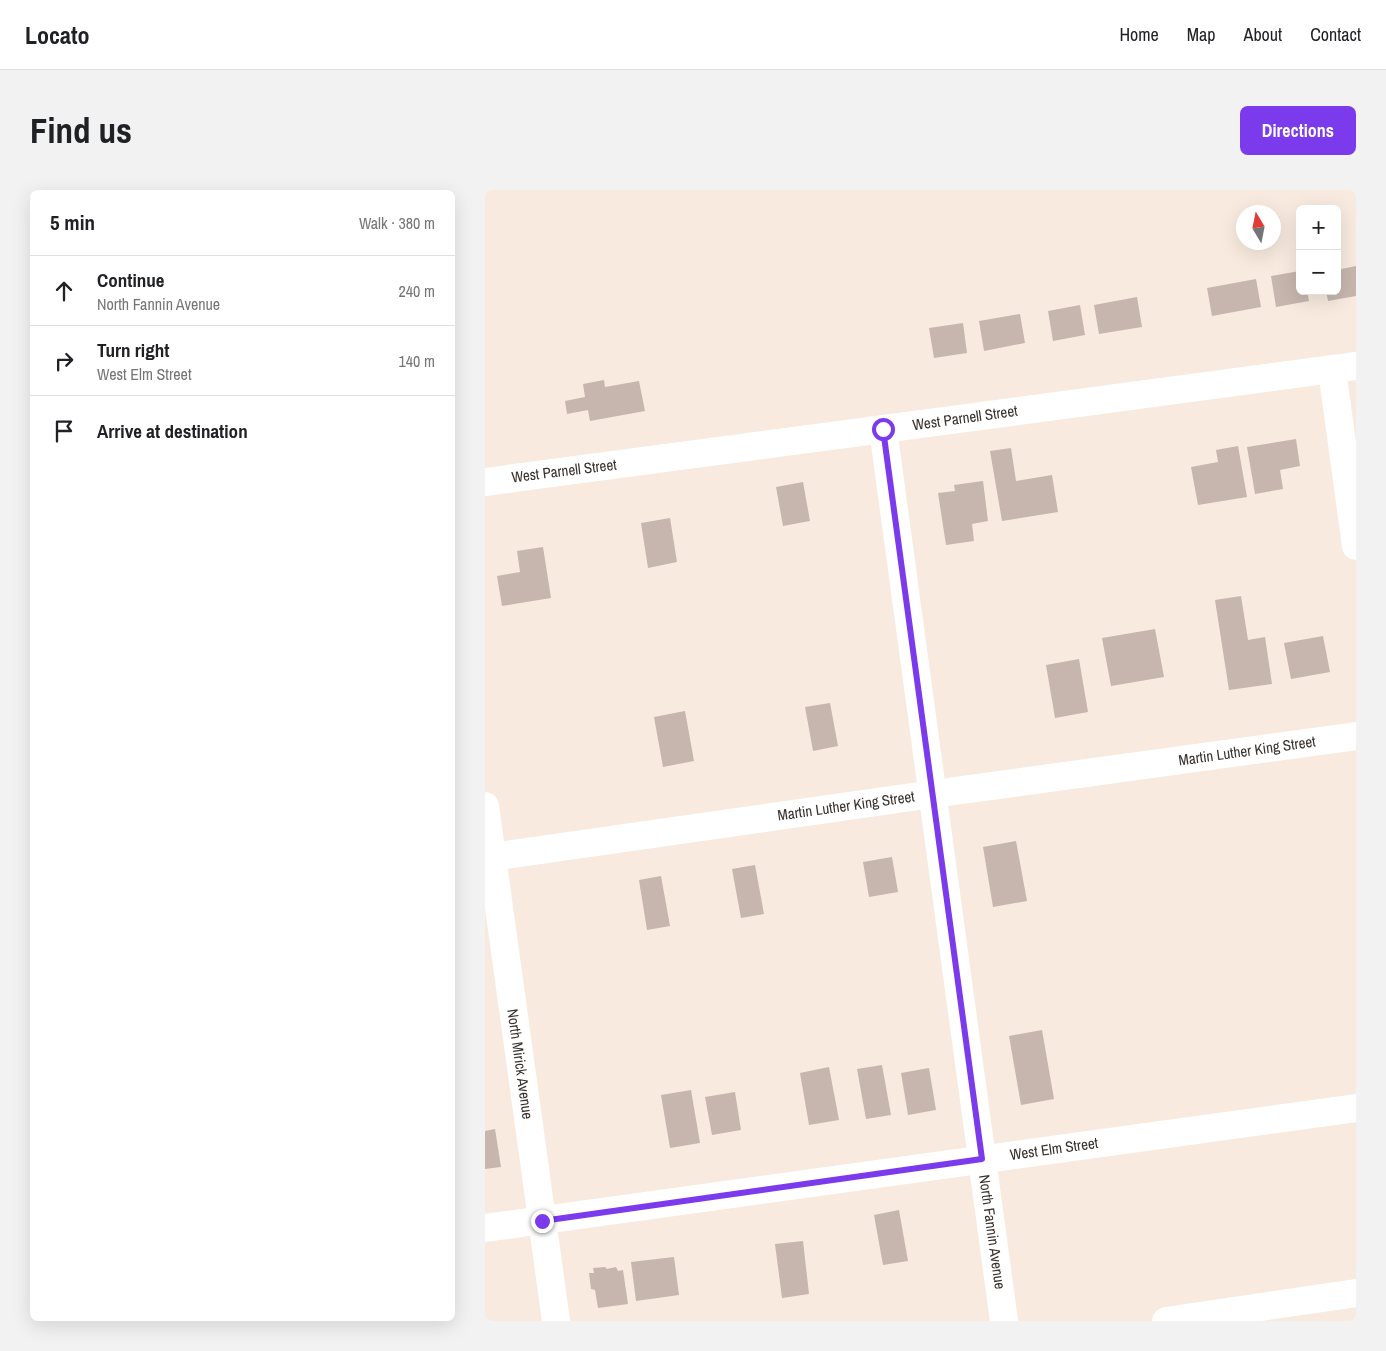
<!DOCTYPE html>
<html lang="en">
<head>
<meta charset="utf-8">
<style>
  body { margin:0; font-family:"Archivo Narrow",sans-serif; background:#f2f2f2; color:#202124 }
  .controls { position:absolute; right:15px; top:15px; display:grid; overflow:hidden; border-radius:8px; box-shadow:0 5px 20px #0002 }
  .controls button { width:45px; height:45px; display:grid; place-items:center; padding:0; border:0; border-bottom:1px solid #e0e0e0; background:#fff; color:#202124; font:25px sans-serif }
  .compass { position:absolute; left:751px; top:15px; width:45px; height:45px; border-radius:50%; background:#fff; box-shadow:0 5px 20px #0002; rotate:350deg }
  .stop { position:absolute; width:15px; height:15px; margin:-11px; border:4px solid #7c3aed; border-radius:50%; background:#fff }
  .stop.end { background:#7c3aed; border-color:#fff; box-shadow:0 1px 5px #0008 }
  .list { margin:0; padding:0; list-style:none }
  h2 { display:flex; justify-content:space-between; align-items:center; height:65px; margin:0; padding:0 20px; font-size:21px }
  h2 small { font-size:16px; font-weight:400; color:#757577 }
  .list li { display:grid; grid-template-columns:32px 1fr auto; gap:15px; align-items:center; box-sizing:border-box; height:70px; padding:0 20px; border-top:1px solid #e0e0e0 }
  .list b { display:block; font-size:19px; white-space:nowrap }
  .list p { margin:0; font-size:16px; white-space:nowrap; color:#757577 }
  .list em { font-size:16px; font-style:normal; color:#757577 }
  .icon { flex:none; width:28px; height:28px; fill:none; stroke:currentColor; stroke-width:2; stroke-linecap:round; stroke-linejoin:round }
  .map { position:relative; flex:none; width:871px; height:1131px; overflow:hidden; border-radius:8px }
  header { display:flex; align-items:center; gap:30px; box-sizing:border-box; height:70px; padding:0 25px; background:#fff; border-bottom:1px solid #e0e0e0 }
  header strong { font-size:24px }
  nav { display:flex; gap:28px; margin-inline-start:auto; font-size:18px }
  .intro { display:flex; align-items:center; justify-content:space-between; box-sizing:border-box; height:120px; padding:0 30px }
  h1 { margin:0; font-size:35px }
  .button { padding:12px 22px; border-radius:8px; background:#7c3aed; color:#fff; font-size:18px; font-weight:700 }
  main { display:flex; gap:30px; padding:0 30px }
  aside { flex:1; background:#fff; border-radius:8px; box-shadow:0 5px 20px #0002 }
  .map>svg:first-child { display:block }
</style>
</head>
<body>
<header>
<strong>Locato</strong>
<nav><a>Home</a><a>Map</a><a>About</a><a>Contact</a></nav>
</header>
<div class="intro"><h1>Find us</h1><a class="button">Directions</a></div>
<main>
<aside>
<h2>5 min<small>Walk · 380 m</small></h2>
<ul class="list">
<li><svg class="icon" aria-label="ahead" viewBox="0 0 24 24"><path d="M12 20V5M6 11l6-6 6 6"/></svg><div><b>Continue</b><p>North Fannin Avenue</p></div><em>240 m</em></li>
<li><svg class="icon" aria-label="right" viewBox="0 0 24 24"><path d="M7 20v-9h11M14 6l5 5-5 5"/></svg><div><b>Turn right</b><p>West Elm Street</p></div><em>140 m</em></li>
<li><svg class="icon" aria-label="arrive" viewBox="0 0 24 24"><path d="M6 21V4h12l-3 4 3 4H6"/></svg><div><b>Arrive at destination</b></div></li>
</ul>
</aside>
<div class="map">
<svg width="871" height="1131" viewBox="0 0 871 1131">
  <rect width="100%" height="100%" fill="#f8eade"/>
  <g fill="#c6b6ae">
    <path d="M871,76v30l-28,5 -2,-10h11v-21z"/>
    <path d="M815,81v20h7l2,10 -33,6 -5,-31z"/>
    <path d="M771,89l5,28 -49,9 -5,-28z"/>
    <path d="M652,107l5,30 -43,7 -5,-29z"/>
    <path d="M595,115l5,30 -32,6 -5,-30z"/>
    <path d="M535,124l5,29 -41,8 -5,-30z"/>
    <path d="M478,133l4,30 -33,5 -5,-30z"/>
    <path d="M119,190l1,7 34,-6 6,30 -55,10 -2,-11 -21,4 -2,-13 20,-4 -2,-13z"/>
    <path d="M811,249l4,27 -20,4 3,19 -28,5 -8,-47z"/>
    <path d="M753,256l9,51 -49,8 -7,-38 27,-5 -2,-12z"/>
    <path d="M526,258l5,33 36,-6 6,37 -56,9 -12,-70z"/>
    <path d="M498,291l5,40 -16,3 2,17 -28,4 -8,-52 17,-2 -1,-6z"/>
    <path d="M318,292l7,39 -27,5 -7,-39z"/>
    <path d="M185,328l7,44 -29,6 -7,-45z"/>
    <path d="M58,357l8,51 -49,8 -5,-30 23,-4 -3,-21z"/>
    <path d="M756,406l7,44 17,-3 7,47 -43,6 -14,-90z"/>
    <path d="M670,439l9,48 -53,9 -9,-48z"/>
    <path d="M838,446l7,36 -39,7 -7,-36z"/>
    <path d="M594,469l9,53 -33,6 -9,-53z"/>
    <path d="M345,513l8,43 -25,5 -8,-44z"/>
    <path d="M200,521l9,50 -31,6 -9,-50z"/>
    <path d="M531,651l11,60 -34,6 -10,-60z"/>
    <path d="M407,667l6,35 -29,5 -6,-35z"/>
    <path d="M270,675l9,49 -23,4 -9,-49z"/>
    <path d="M176,686l9,50 -23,4 -8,-50z"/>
    <path d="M557,840l12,69 -33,6 -12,-69z"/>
    <path d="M397,875l9,50 -25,4 -9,-50z"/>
    <path d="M344,877l10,53 -30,5 -9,-52z"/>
    <path d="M444,878l7,42 -28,5 -7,-42z"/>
    <path d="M206,900l9,53 -30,5 -9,-53z"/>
    <path d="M250,902l6,38 -29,5 -7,-38z"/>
    <path d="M10,939l6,38 -16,2v-38z"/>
    <path d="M414,1020l9,51 -25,4 -9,-50z"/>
    <path d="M318,1051l6,53 -27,4 -7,-54z"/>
    <path d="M189,1067l5,38 -43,6 -5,-39z"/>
    <path d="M120,1077l2,2 9,-2 2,4 5,-1 5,34 -30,4 -3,-18 -4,-1 -2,-16h5l-1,-5z"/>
  </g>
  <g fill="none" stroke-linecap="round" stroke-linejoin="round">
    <g stroke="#fff" stroke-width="28">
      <path d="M847,180l24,176"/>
      <path d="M398,239l121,892"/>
      <path d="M0,292l871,-116"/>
      <path d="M0,616l71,515"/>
      <path d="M0,668l448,-64 423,-58"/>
      <path d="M0,1038l871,-120"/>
      <path d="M681,1131l190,-28"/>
    </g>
  </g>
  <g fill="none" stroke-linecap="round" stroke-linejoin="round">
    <path stroke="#7c3aed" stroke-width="6" d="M57,1031l440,-62 -99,-730"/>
  </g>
  <g text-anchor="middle" stroke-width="4" stroke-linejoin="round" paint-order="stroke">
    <g font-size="15" fill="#37312d" stroke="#fff">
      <text transform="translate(480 228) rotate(-8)" y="5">West Parnell Street</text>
      <text transform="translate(79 281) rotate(-7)" y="5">West Parnell Street</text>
      <text transform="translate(762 561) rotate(-8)" y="5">Martin Luther King Street</text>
      <text transform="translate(361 616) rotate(-8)" y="5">Martin Luther King Street</text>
      <text transform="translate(35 874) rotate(82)" y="5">North Mirick Avenue</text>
      <text transform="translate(569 959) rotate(-8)" y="5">West Elm Street</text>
      <text transform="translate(507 1042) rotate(82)" y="5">North Fannin Avenue</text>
    </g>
  </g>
</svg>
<div class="controls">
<button>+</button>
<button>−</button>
</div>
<svg class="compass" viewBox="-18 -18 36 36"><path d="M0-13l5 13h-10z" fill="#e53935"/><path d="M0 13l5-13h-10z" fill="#757577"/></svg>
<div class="stop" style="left:398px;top:239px"></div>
<div class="stop end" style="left:57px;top:1031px"></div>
</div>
</main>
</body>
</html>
